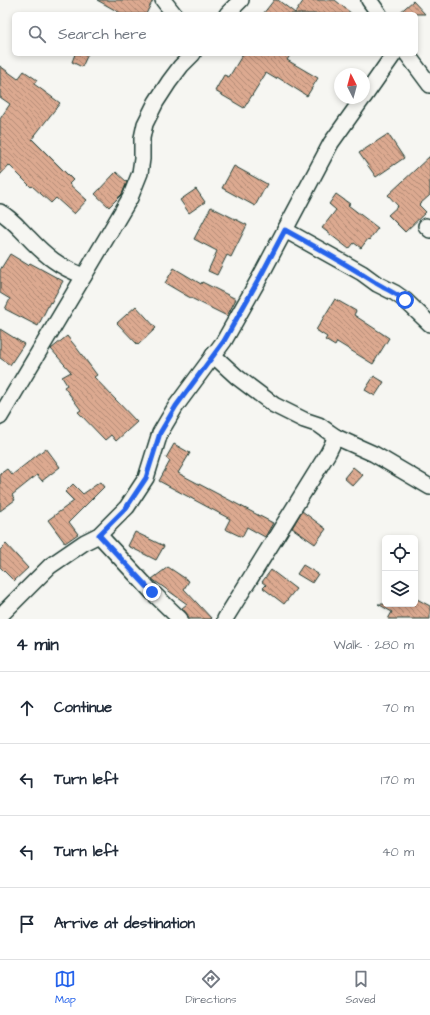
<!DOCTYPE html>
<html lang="en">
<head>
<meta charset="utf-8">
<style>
  body { margin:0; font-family:"Architects Daughter",sans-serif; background:#f6f6f7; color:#1f2937 }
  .controls { position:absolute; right:12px; bottom:12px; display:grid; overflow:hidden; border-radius:6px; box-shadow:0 2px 6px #0003 }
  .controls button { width:36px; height:36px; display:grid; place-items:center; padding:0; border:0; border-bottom:1px solid #e0e1e3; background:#fff; color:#1f2937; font:20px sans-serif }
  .compass { position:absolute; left:334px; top:68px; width:36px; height:36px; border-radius:50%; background:#fff; box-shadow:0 2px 6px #0003; rotate:354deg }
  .stop { position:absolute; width:12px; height:12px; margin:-9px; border:3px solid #2563eb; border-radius:50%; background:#fff }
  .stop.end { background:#2563eb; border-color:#fff; box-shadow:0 1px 4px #0008 }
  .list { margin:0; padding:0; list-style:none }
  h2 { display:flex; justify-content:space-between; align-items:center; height:52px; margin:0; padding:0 16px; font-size:17px }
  h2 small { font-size:13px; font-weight:400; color:#747a83 }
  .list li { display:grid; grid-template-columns:26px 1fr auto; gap:12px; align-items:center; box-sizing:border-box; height:72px; padding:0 16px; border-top:1px solid #e0e1e3 }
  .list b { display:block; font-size:15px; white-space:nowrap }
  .list em { font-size:13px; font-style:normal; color:#747a83 }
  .icon { flex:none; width:22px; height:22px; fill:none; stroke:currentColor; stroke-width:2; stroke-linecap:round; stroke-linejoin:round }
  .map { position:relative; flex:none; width:430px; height:619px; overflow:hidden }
  .search { position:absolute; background:#fff; box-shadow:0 2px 6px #0003; left:12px; right:12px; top:12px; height:44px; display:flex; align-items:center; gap:10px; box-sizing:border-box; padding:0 14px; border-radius:6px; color:#747a83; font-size:15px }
  .sheet { height:340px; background:#fff }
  nav { display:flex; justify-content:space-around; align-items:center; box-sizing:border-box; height:56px; border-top:1px solid #e0e1e3; background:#fff; font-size:11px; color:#747a83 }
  nav a { display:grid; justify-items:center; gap:2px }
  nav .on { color:#2563eb }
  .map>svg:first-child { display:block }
</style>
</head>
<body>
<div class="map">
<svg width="430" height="619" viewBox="0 0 430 619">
  <defs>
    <pattern id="building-back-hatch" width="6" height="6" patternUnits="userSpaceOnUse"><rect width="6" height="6" fill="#dca990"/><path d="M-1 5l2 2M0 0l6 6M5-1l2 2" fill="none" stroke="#b28b76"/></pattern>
  </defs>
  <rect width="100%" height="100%" fill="#f6f6f2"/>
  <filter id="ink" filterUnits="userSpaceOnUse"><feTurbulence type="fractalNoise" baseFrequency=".025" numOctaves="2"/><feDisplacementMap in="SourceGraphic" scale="8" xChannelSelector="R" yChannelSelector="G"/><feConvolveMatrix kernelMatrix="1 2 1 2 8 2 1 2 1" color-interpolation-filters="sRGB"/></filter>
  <g filter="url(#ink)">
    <g fill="url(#building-back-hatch)" stroke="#1f3d34">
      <path d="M97,0h56l-7,14h-24z"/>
      <path d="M274,0h4l17,13 9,-13h31l17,14h-89z"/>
      <path d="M413,1l12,13h-27z"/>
      <path d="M75,54h13l-6,13 -10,-5z"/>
      <path d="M243,54h48l-4,6 31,18 -11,18 -30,-19 -1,2 -10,-6 -22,35 -29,-17 9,-16 5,2z"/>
      <path d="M0,66l18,13 6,-8 13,9 -3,4 26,19 -28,36 41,41 -4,4 18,16 -13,14 -18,-16 -5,5 -19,-17 -1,1 -22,-22 -9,10v-56l10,-15 -10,-7z"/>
      <path d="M388,134l16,24 -28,19 -17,-24z"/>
      <path d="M430,156v39l-11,10 7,7 -21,20 -17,-17 10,-9 -10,-11z"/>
      <path d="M234,166l33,18 -12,22 -33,-18z"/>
      <path d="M116,172l11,10 -5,12 -13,13 -14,-13z"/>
      <path d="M196,189l9,13 -16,11 -9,-13z"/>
      <path d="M336,194l14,10 -2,1 30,23 -9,12 -1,-1 -7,9 -7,-5 -5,6 -27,-21 14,-18 -7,-6z"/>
      <path d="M211,207l36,18 -16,32 -4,-2 -10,20 -9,-4 9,-20 -23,-12z"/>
      <path d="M10,254l18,11 2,-2 33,18 -12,22 -1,-1 -12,24 -33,-17 5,-10 -10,-6v-23z"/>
      <path d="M174,268l27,16 1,-2 34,17 -9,17 -40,-20 -22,-13z"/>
      <path d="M335,299l21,12 -2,4 35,23 -16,26 -36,-22 -2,4 -10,-6 2,-3 -11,-7z"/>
      <path d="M136,306l20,22 -18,17 -21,-22z"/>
      <path d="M0,329l24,15 -14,21 -10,-7z"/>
      <path d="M67,336l9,11 21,28 -3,2 43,45 -21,19 -5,-6 -6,5 -27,-28 3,-2 -17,-23 3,-2 -5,-8 9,-5 -20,-23z"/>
      <path d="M374,376l10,6 -9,14 -10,-6z"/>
      <path d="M174,444l16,9 -12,20 95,50 -8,14 -18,-10 -5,10 -17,-8 5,-10 -71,-38 11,-20 -4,-3z"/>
      <path d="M46,448l14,19 -18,14 -5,-6 -25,20 3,5 -15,11v-37l7,-5 5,6z"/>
      <path d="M353,467l10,8 -10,11 -9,-8z"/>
      <path d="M100,482l4,5 -35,35 9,12 -13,9 -17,-23 26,-19 -9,-9 8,-8 10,10z"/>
      <path d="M302,511l24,18 -11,15 -23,-16z"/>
      <path d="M135,532l29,14 -8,14 -28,-14z"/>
      <path d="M6,544l22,24 -14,13 -14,-14v-17z"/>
      <path d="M303,565l15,9 -6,9 -15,-9z"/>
      <path d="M168,567l21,14 -5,8 28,30h-23l-1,-3 -2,-3 -4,-5 5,-4 -35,-25z"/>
      <path d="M271,570l25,19 -12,15 -21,-16 3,-3 -4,-3z"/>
      <path d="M415,598l15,8v13h-42l4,-7 -14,-8h37z"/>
    </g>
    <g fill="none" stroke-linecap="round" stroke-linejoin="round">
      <g stroke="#1f3d34" stroke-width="18">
        <g id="minor">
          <path d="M163,0l11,14"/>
          <path d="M369,0l10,14"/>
          <path d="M227,14l14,-14"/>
          <path d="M407,54l23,31"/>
          <path d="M364,97l30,-43"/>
          <path d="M0,212c11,6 19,16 28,25 18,19 31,30 56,39"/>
          <path d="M426,226l4,4"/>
          <path d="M285,230l77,43 15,11 18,9 10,7 25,24"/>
          <path d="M213,355l24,22 37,28 30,15 15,5 7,5 10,7 -8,16 -103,166"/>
          <path d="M0,417l84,-141 46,-78 10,-25 2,-14v-21l3,-14 11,-22 13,-20 12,-16 12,-12"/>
          <path d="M336,437l38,17 56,33"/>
          <path d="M99,535l53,57 28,27"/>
          <path d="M0,616l50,-50 35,-24 14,-7 28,-28 19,-29 14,-45 16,-27 48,-65 35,-62 72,-136 32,-45"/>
        </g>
      </g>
      <use href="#minor" stroke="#f6f6f2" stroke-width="15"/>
    </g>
  </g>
  <g fill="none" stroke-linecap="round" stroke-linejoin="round" filter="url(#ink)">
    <path stroke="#2563eb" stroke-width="5" d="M152,592l-53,-57 27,-27 20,-30 14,-45 16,-27 48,-65 35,-62 26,-49c31,17 61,34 91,53 10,6 20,11 29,17"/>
  </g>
</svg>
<div class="controls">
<button><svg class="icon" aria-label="locate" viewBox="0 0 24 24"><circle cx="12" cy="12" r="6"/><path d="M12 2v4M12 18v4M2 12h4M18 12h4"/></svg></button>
<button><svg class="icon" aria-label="layers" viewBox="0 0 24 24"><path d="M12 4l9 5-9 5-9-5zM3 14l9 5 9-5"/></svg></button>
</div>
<svg class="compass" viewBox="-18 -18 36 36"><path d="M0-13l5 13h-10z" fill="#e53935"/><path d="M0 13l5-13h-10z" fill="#747a83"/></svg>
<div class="stop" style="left:405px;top:300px"></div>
<div class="stop end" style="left:152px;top:592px"></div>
<div class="search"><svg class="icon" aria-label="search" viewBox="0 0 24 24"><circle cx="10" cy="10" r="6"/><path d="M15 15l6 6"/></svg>Search here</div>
</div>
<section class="sheet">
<h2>4 min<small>Walk · 280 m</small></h2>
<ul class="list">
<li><svg class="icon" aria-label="ahead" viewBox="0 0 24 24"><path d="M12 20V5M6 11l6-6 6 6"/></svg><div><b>Continue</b></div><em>70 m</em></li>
<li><svg class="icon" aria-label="left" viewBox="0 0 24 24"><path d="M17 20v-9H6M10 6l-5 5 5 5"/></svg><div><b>Turn left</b></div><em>170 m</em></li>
<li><svg class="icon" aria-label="left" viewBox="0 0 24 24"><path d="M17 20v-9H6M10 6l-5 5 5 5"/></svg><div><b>Turn left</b></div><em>40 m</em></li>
<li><svg class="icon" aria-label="arrive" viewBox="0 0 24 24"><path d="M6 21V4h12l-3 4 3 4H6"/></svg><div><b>Arrive at destination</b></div></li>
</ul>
</section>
<nav>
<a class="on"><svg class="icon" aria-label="map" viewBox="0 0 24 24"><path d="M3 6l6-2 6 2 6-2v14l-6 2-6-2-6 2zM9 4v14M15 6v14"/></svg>Map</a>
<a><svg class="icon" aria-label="directions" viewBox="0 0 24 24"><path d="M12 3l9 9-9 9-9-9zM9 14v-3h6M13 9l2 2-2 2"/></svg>Directions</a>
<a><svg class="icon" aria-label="saved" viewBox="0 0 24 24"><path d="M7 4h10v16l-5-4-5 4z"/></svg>Saved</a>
</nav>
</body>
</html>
